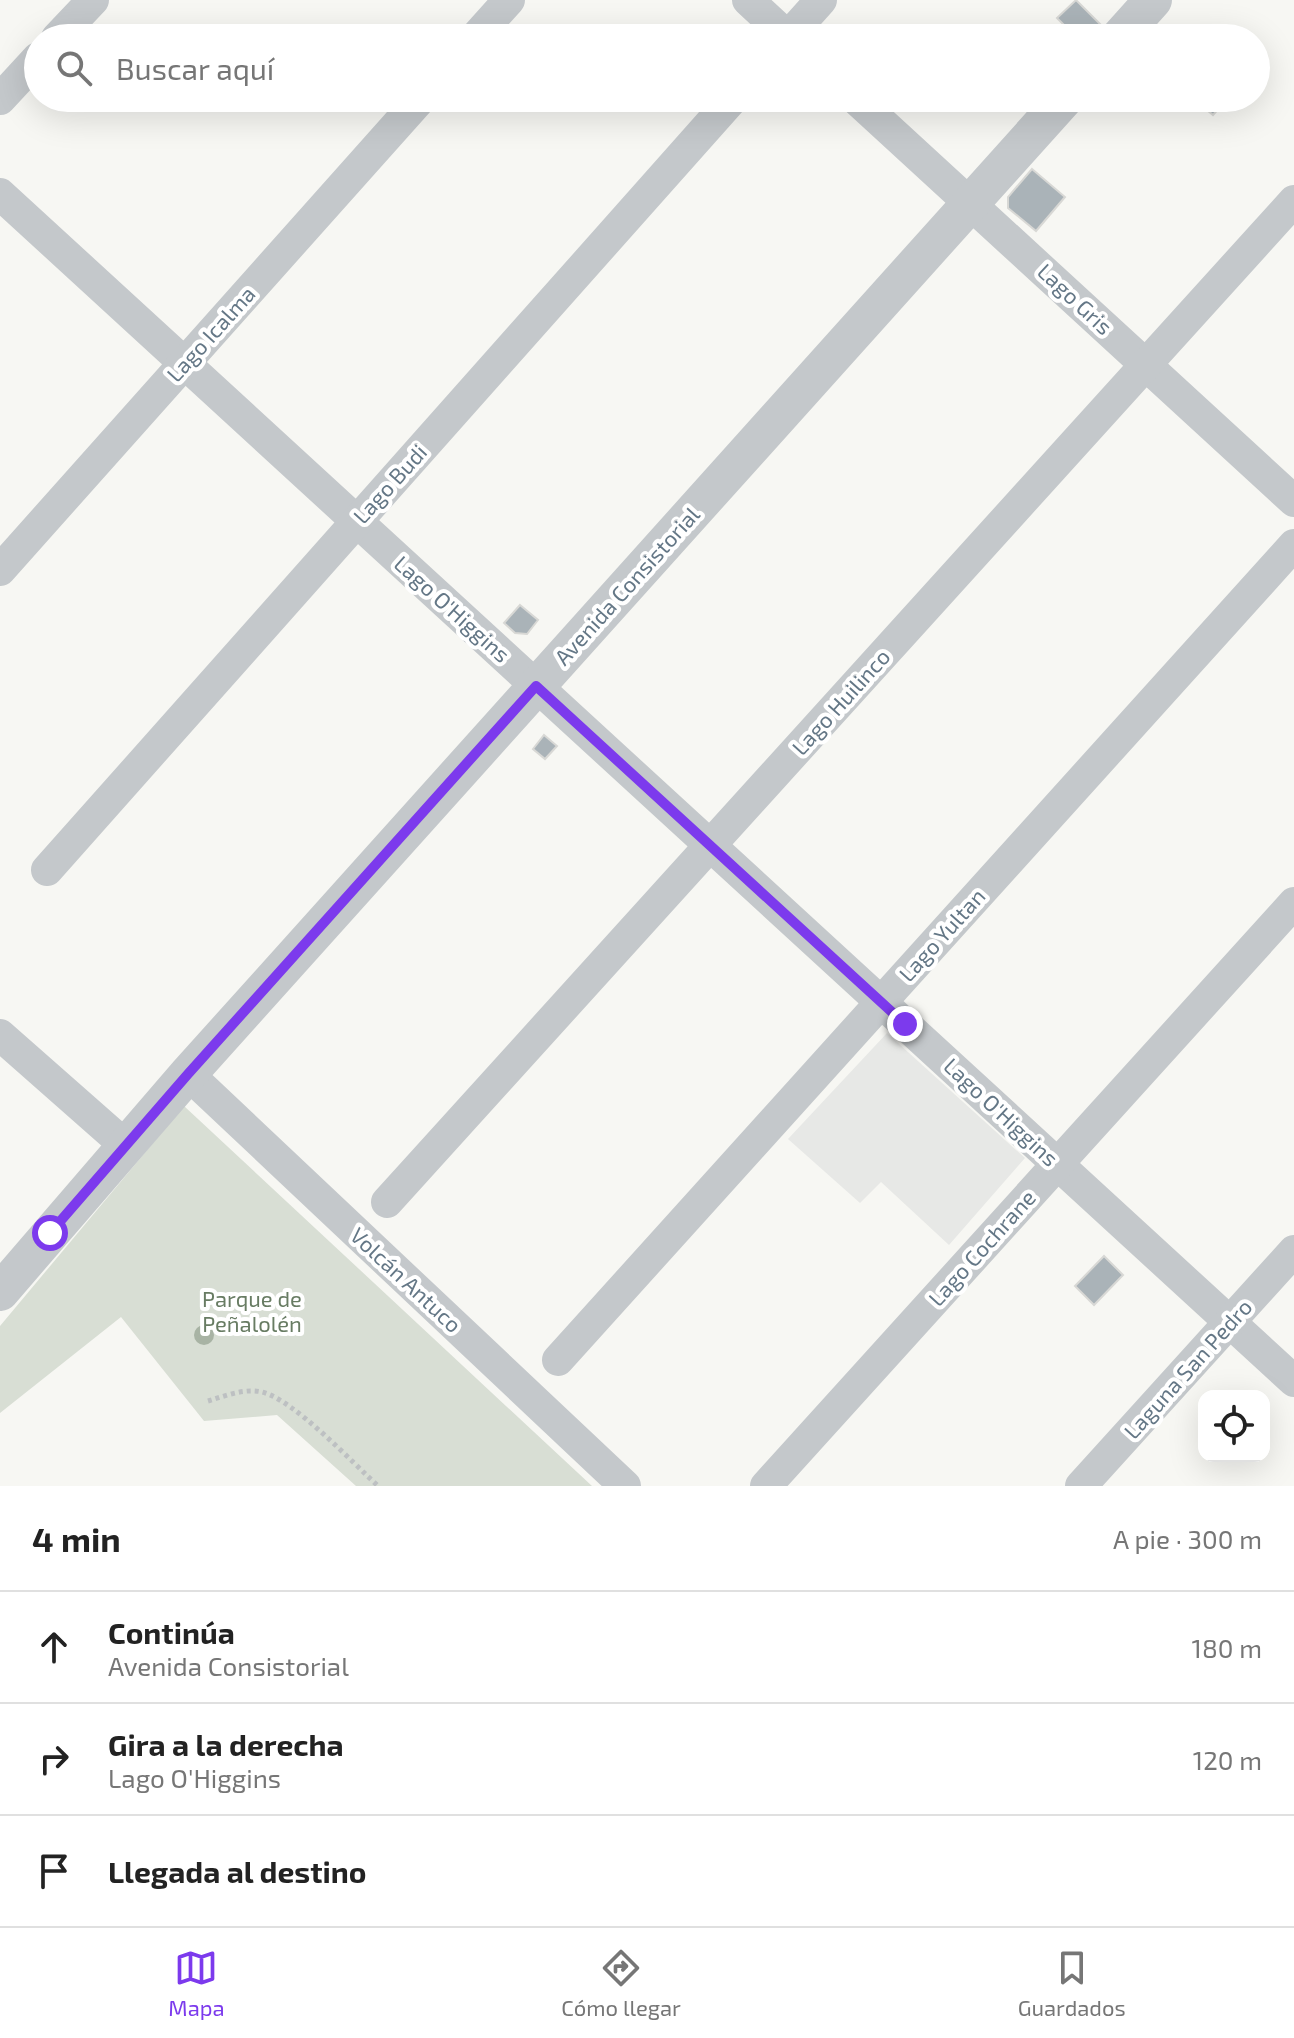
<!DOCTYPE html>
<html lang="es">
<head>
<meta charset="utf-8">
<style>
  body { margin:0; font-family:"Exo 2",sans-serif; background:#f2f2f2; color:#222 }
  .controls { position:absolute; right:24px; bottom:24px; display:grid; overflow:hidden; border-radius:16px; box-shadow:0 8px 32px #0002 }
  .controls button { width:72px; height:72px; display:grid; place-items:center; padding:0; border:0; border-bottom:2px solid #e0e0e0; background:#fff; color:#222; font:40px sans-serif }
  .stop { position:absolute; width:24px; height:24px; margin:-18px; border:6px solid #7c3aed; border-radius:50%; background:#fff }
  .stop.end { background:#7c3aed; border-color:#fff; box-shadow:0 2px 8px #0008 }
  .list { margin:0; padding:0; list-style:none }
  h2 { display:flex; justify-content:space-between; align-items:center; height:104px; margin:0; padding:0 32px; font-size:34px }
  h2 small { font-size:26px; font-weight:400; color:#767676 }
  .list li { display:grid; grid-template-columns:52px 1fr auto; gap:24px; align-items:center; box-sizing:border-box; height:112px; padding:0 32px; border-top:2px solid #e0e0e0 }
  .list b { display:block; font-size:30px; white-space:nowrap }
  .list p { margin:0; font-size:26px; white-space:nowrap; color:#767676 }
  .list em { font-size:26px; font-style:normal; color:#767676 }
  .icon { flex:none; width:44px; height:44px; fill:none; stroke:currentColor; stroke-width:2; stroke-linecap:round; stroke-linejoin:round }
  .map { position:relative; flex:none; width:1294px; height:1486px; overflow:hidden }
  .search { position:absolute; background:#fff; box-shadow:0 8px 32px #0002; left:24px; right:24px; top:24px; height:88px; display:flex; align-items:center; gap:20px; box-sizing:border-box; padding:0 28px; border-radius:44px; color:#767676; font-size:30px }
  .sheet { height:440px; background:#fff }
  nav { display:flex; justify-content:space-around; align-items:center; box-sizing:border-box; height:112px; border-top:2px solid #e0e0e0; background:#fff; font-size:22px; color:#767676 }
  nav a { display:grid; justify-items:center; gap:4px }
  nav .on { color:#7c3aed }
  .map>svg:first-child { display:block }
</style>
</head>
<body>
<div class="map">
<svg width="1294" height="1486" viewBox="0 0 1294 1486">
  <rect width="100%" height="100%" fill="#f7f7f3"/>
  <path fill="#e7e8e6" d="M887,1033l138,125 -76,87 -68,-63 -21,21 -72,-64z"/>
  <path fill="#d8ded4" d="M184,1106l408,380h-236l-79,-71 -73,6 -83,-104 -121,96v-87z"/>
  <g fill="#aab3b8" stroke="#d8d8d5" stroke-width="2">
    <path d="M1076,0l27,27 -11,11h-15l-20,-20z"/>
    <path d="M1193,98h35l-15,17z"/>
    <path d="M1032,169l33,28 -29,34 -28,-23v-11z"/>
    <path d="M520,605l18,15 -11,14 -12,-1 -11,-10z"/>
    <path d="M544,735l13,11 -12,13 -12,-10z"/>
    <path d="M1104,1256l19,19 -29,30 -19,-19z"/>
  </g>
  <g fill="none" stroke-linecap="round" stroke-linejoin="round">
    <path stroke="#bdc0c2" stroke-width="5" stroke-dasharray="4 4" stroke-linecap="butt" d="M208,1401c17,-5 36,-13 54,-9 32,8 90,70 116,94"/>
    <g stroke="#c4c8cb" stroke-width="32">
      <path d="M748,0l41,38"/>
      <path d="M57,38l36,-38"/>
      <path d="M475,38l34,-38"/>
      <path d="M787,38l34,-38"/>
      <path d="M855,98l439,403"/>
      <path d="M0,99l38,-41"/>
      <path d="M0,194l1294,1187"/>
      <path d="M0,570l421,-472"/>
      <path d="M47,870l686,-772"/>
      <path d="M0,1035l126,111"/>
      <path d="M188,1074l437,412"/>
      <path d="M387,1202l907,-1001"/>
      <path d="M558,1360l736,-815"/>
      <path d="M766,1486l528,-583"/>
      <path d="M1081,1486l213,-235"/>
    </g>
    <g stroke="#c4c8cb" stroke-width="38">
      <path d="M1119,38l34,-38"/>
      <path d="M0,1292l188,-218 877,-976"/>
    </g>
  </g>
  <circle fill="#a8b3a4" cx="204" cy="1335" r="10"/>
  <g fill="none" stroke-linecap="round" stroke-linejoin="round">
    <path stroke="#7c3aed" stroke-width="10" d="M50,1233l138,-159 348,-388 369,338"/>
  </g>
  <g text-anchor="middle" stroke-width="8" stroke-linejoin="round" paint-order="stroke">
    <g font-size="22" fill="#647786" stroke="#fff">
      <text transform="translate(1075 299) rotate(43)" y="8">Lago Gris</text>
      <text transform="translate(211 334) rotate(-48)" y="8">Lago Icalma</text>
      <text transform="translate(390 484) rotate(-48)" y="8">Lago Budi</text>
      <text transform="translate(627 586) rotate(-48)" y="8">Avenida Consistorial</text>
      <text transform="translate(452 609) rotate(42)" y="8">Lago O'Higgins</text>
      <text transform="translate(841 702) rotate(-48)" y="8">Lago Huilinco</text>
      <text transform="translate(942 935) rotate(-48)" y="8">Lago Yultan</text>
      <text transform="translate(1001 1112) rotate(43)" y="8">Lago O'Higgins</text>
      <text transform="translate(982 1248) rotate(-48)" y="8">Lago Cochrane</text>
      <text transform="translate(406 1280) rotate(43)" y="8">Volcán Antuco</text>
      <text transform="translate(1188 1369) rotate(-48)" y="8">Laguna San Pedro</text>
    </g>
    <g font-size="22" fill="#687c63" stroke="#fff">
      <text x="252" y="1307">Parque de<tspan x="252" dy="25">Peñalolén</tspan></text>
    </g>
  </g>
</svg>
<div class="controls">
<button><svg class="icon" aria-label="locate" viewBox="0 0 24 24"><circle cx="12" cy="12" r="6"/><path d="M12 2v4M12 18v4M2 12h4M18 12h4"/></svg></button>
</div>
<div class="stop" style="left:50px;top:1233px"></div>
<div class="stop end" style="left:905px;top:1024px"></div>
<div class="search"><svg class="icon" aria-label="search" viewBox="0 0 24 24"><circle cx="10" cy="10" r="6"/><path d="M15 15l6 6"/></svg>Buscar aquí</div>
</div>
<section class="sheet">
<h2>4 min<small>A pie · 300 m</small></h2>
<ul class="list">
<li><svg class="icon" aria-label="ahead" viewBox="0 0 24 24"><path d="M12 20V5M6 11l6-6 6 6"/></svg><div><b>Continúa</b><p>Avenida Consistorial</p></div><em>180 m</em></li>
<li><svg class="icon" aria-label="right" viewBox="0 0 24 24"><path d="M7 20v-9h11M14 6l5 5-5 5"/></svg><div><b>Gira a la derecha</b><p>Lago O'Higgins</p></div><em>120 m</em></li>
<li><svg class="icon" aria-label="arrive" viewBox="0 0 24 24"><path d="M6 21V4h12l-3 4 3 4H6"/></svg><div><b>Llegada al destino</b></div></li>
</ul>
</section>
<nav>
<a class="on"><svg class="icon" aria-label="map" viewBox="0 0 24 24"><path d="M3 6l6-2 6 2 6-2v14l-6 2-6-2-6 2zM9 4v14M15 6v14"/></svg>Mapa</a>
<a><svg class="icon" aria-label="directions" viewBox="0 0 24 24"><path d="M12 3l9 9-9 9-9-9zM9 14v-3h6M13 9l2 2-2 2"/></svg>Cómo llegar</a>
<a><svg class="icon" aria-label="saved" viewBox="0 0 24 24"><path d="M7 4h10v16l-5-4-5 4z"/></svg>Guardados</a>
</nav>
</body>
</html>
